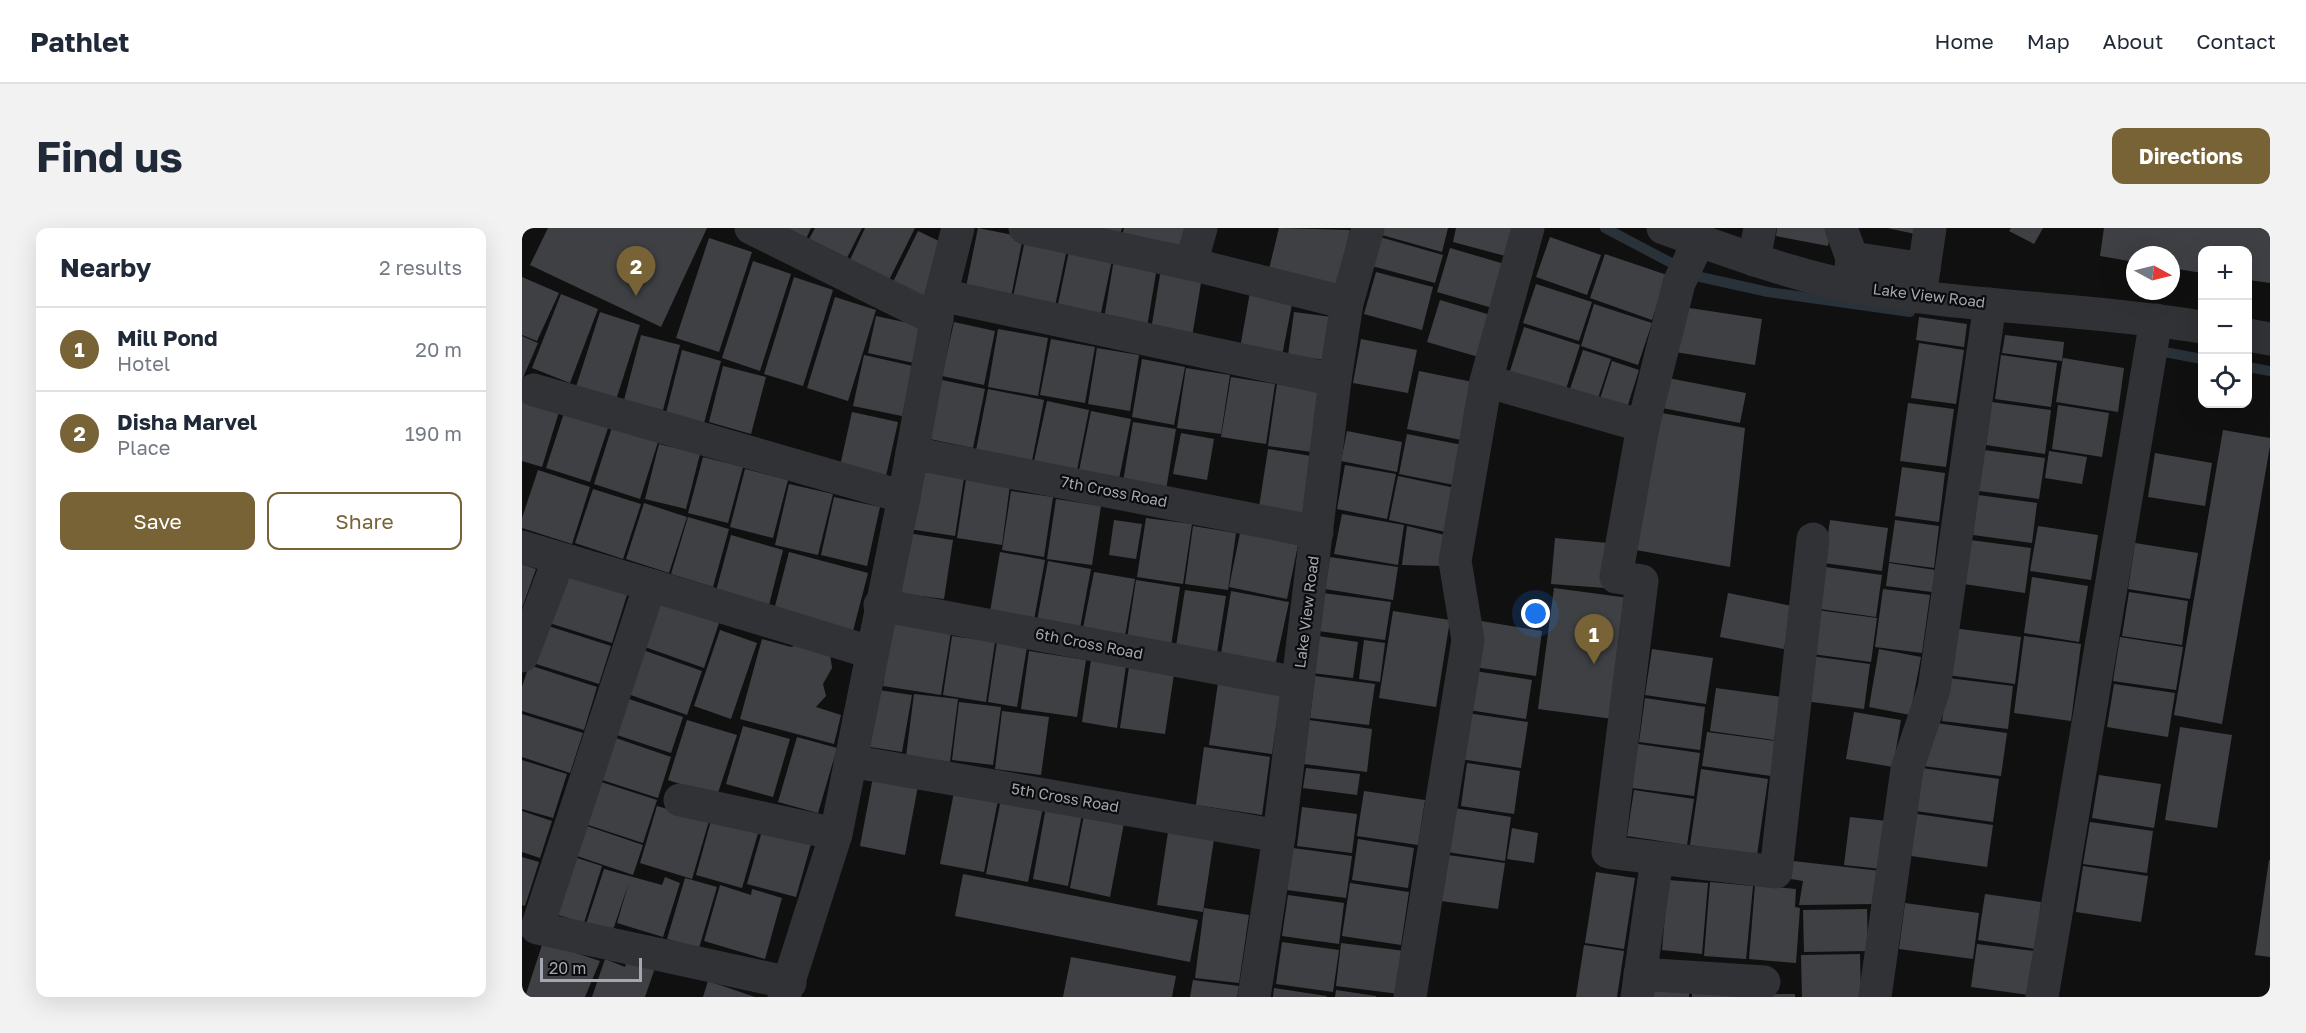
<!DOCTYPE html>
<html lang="en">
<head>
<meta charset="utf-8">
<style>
  body { margin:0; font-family:"Golos Text",sans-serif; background:#f2f2f3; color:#1f2937 }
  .controls { position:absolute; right:18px; top:18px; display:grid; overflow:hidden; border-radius:12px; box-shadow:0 6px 24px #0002 }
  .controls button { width:54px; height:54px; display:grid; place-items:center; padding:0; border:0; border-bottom:2px solid #e0e1e3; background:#fff; color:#1f2937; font:30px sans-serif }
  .compass { position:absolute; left:1604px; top:18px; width:54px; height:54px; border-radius:50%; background:#fff; box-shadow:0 6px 24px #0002; rotate:97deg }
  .scale { position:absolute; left:18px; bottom:15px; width:102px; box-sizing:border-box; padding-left:6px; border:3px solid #a2a7b1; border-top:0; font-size:16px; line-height:21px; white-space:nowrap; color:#a2a7b1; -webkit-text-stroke:4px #0b0b0c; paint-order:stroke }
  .you { position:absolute; left:1014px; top:386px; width:21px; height:21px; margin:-15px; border:4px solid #fff; border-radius:50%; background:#1a73e8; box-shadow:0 0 0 9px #1a73e833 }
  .badge { display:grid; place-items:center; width:39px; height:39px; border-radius:50%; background:#786336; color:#fff; font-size:20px; font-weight:700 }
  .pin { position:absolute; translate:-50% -50px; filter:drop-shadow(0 2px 3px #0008) }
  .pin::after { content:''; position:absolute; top:32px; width:21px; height:18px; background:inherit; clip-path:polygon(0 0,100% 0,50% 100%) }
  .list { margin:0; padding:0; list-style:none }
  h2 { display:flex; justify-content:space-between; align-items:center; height:78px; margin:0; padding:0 24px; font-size:26px }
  h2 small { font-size:20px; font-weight:400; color:#747a83 }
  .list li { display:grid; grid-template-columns:39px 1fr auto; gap:18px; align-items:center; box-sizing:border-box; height:84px; padding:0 24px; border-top:2px solid #e0e1e3 }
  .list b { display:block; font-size:22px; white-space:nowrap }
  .list p { margin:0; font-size:20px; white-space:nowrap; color:#747a83 }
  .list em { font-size:20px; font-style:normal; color:#747a83 }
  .actions { display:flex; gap:12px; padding:18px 24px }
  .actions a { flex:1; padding:14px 0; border:2px solid #786336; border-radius:12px; text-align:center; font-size:21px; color:#786336 }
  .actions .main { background:#786336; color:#fff }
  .icon { flex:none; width:33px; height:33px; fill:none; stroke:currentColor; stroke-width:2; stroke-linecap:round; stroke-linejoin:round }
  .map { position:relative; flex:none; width:1748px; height:769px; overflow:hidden; border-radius:12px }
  header { display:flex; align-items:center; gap:36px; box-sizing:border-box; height:84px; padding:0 30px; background:#fff; border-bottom:2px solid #e0e1e3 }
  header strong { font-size:28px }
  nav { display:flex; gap:33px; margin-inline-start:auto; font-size:21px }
  .intro { display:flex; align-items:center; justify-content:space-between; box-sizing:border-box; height:144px; padding:0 36px }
  h1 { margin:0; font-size:42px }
  .button { padding:15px 27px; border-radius:12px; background:#786336; color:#fff; font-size:21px; font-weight:700 }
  main { display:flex; gap:36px; padding:0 36px }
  aside { flex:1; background:#fff; border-radius:12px; box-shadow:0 6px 24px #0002 }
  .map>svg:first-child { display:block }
</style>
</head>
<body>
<header>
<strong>Pathlet</strong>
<nav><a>Home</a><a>Map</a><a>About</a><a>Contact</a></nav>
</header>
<div class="intro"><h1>Find us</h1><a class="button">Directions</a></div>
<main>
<aside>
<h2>Nearby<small>2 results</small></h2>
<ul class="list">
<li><span class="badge">1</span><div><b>Mill Pond</b><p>Hotel</p></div><em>20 m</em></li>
<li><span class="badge">2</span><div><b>Disha Marvel</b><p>Place</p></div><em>190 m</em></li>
</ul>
<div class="actions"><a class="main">Save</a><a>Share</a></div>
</aside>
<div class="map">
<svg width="1748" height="769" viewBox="0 0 1748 769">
  <rect width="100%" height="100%" fill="#101011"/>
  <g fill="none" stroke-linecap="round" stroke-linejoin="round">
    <g stroke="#2a3239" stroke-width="10">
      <path d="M1083,0l91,48 72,16 142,20"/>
      <path d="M1642,124l38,7"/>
      <path d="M1726,139l22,4"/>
    </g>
  </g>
  <g fill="#3f4044">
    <path d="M26,0h159l-46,99 -131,-62z"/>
    <path d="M253,0h36l-7,15z"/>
    <path d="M293,0h47l-17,34 -38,-19z"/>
    <path d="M343,0h50l-27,54 -39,-20z"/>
    <path d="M456,0l45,9 -12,60 -45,-10z"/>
    <path d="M572,0h28l-2,7z"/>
    <path d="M602,0h62l-6,24 -58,-15z"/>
    <path d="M757,0l71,2 -13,56 -68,-17z"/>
    <path d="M861,0h65l-6,24 -60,-17z"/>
    <path d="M934,0h61l-8,29 -56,-15z"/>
    <path d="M1255,0h54l-3,18 -52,-10z"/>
    <path d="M1365,0h29l-1,6z"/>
    <path d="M1489,0h32l-9,16 -25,-13z"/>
    <path d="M1582,0h166v55l-22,-3v-30h-46v23l-31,-5v-13h-36v7l-35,-6z"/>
    <path d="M396,3l27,13 -19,55 -33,-17z"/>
    <path d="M858,9l63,18 -8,28 -63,-17z"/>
    <path d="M1028,9l51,18 -14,40 -51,-18z"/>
    <path d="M187,10l43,14 -33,100 -43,-14z"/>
    <path d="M503,12l42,9 -12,57 -42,-9z"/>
    <path d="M928,20l58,17 -12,44 -59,-17z"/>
    <path d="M547,23l43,9 -12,58 -43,-9z"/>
    <path d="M1083,26l62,21 -15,45 -62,-22z"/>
    <path d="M592,31l43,8 -10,60 -43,-8z"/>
    <path d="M231,33l38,13 -31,97 -38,-13z"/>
    <path d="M639,41l41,8 -10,60 -41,-7z"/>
    <path d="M854,44l57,15 -11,43 -58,-16z"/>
    <path d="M0,49l37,16 -22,48 -15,-6z"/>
    <path d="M272,49l39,13 -30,96 -39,-12z"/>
    <path d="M1014,56l56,18 -13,39 -56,-18z"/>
    <path d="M728,64l43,7 -11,57 -42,-8z"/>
    <path d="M39,66l37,15 -28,74 -38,-15z"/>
    <path d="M313,69l41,13 -28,91 -41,-13z"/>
    <path d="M918,72l54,16 -12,42 -55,-16z"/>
    <path d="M1072,76l58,19 -14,42 -57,-19z"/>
    <path d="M1161,79l79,12 -7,46 -80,-13z"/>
    <path d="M78,84l40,13 -24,75 -40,-13z"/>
    <path d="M772,84l38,5 -7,43 -37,-5z"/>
    <path d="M354,88l46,10 -8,37 -46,-10z"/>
    <path d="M1397,89l48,7 -3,23 -48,-7z"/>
    <path d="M432,94l41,9 -11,54 -42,-9z"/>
    <path d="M1002,99l56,18 -14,44 -56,-18z"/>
    <path d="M476,101l50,9 -10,58 -50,-9z"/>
    <path d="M119,107l39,10 -17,65 -39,-10z"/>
    <path d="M1483,107l59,7 -2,19 -60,-8z"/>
    <path d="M0,108l16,7 -16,37z"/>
    <path d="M529,111l44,8 -10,56 -45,-8z"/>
    <path d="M839,111l56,11 -9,43 -55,-10z"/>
    <path d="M1397,115l45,7 -8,54 -45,-6z"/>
    <path d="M575,120l42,7 -9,56 -42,-7z"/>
    <path d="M160,122l39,11 -17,62 -38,-10z"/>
    <path d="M1061,122l28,9 -14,42 -28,-9z"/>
    <path d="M342,127l49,11 -11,50 -49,-10z"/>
    <path d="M1479,127l56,8 -6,44 -56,-8z"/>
    <path d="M1541,130l61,10 -6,44 -62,-10z"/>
    <path d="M620,131l43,8 -11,58 -42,-8z"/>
    <path d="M1090,133l27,9 -13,41 -27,-9z"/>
    <path d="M201,138l43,11 -15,57 -42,-12z"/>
    <path d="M664,140l44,7 -9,59 -44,-6z"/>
    <path d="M897,143l54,11 -12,58 -54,-11z"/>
    <path d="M709,149l44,7 -9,60 -45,-7z"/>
    <path d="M1146,150l78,15 -6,30 -78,-15z"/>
    <path d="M420,152l43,9 -12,59 -43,-9z"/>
    <path d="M755,156l45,7 -10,61 -44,-6z"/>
    <path d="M466,161l56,11 -12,61 -56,-11z"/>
    <path d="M0,172l37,12 -17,55 -20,-6z"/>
    <path d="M525,173l42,9 -12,60 -43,-9z"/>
    <path d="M1470,174l59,8 -6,44 -59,-9z"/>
    <path d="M1386,175l46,6 -8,58 -46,-6z"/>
    <path d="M1536,177l51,8 -7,44 -50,-8z"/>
    <path d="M569,183l40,8 -12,60 -40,-8z"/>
    <path d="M330,184l46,10 -12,54 -46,-10z"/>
    <path d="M42,185l44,15 -18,54 -44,-14z"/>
    <path d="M1140,185l83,15 -15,139 -94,-17z"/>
    <path d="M611,194l43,7 -10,61 -43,-8z"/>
    <path d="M90,199l46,15 -18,57 -46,-15z"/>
    <path d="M1701,202l47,8v8l-48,278 -48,-9z"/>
    <path d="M825,203l55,11 -5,30 -56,-11z"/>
    <path d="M659,205l33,6 -7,41 -34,-6z"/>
    <path d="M885,206l55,11 -8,40 -55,-11z"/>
    <path d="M137,216l41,10 -14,55 -41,-10z"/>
    <path d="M746,221l43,7 -8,57 -44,-6z"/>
    <path d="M1462,222l61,8 -6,41 -60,-8z"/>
    <path d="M1527,223l38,6 -5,27 -37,-6z"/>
    <path d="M1633,225l57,10 -7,43 -57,-9z"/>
    <path d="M181,229l40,10 -15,56 -40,-10z"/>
    <path d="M823,237l51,9 -9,45 -50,-10z"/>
    <path d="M1380,239l43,6 -6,49 -44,-6z"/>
    <path d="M223,241l43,11 -15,58 -43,-11z"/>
    <path d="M16,242l52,17 -18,57 -50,-16v-10z"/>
    <path d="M396,243l46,7 -9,58 -46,-7z"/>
    <path d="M876,248l57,12 -9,44 -57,-12z"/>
    <path d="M444,251l44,6 -8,60 -45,-7z"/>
    <path d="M267,256l44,10 -15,61 -43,-10z"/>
    <path d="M71,261l48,15 -18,55 -48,-16z"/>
    <path d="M489,263l42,6 -9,60 -42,-7z"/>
    <path d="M1456,267l59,8 -5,40 -59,-8z"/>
    <path d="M312,269l46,10 -13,59 -46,-11z"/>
    <path d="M534,271l45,7 -9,59 -45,-6z"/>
    <path d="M122,275l43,14 -18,56 -43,-14z"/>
    <path d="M820,286l62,11 -6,40 -64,-11z"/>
    <path d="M166,289l41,12 -16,58 -42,-13z"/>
    <path d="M624,290l46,6 -9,60 -46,-7z"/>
    <path d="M592,292l28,4 -6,35 -27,-4z"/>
    <path d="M1308,292l58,8 -6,43 -58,-8z"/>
    <path d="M1373,292l44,6 -5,42 -45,-6z"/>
    <path d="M671,298l43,7 -8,57 -43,-6z"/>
    <path d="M885,298l38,9 -4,31 -39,-1z"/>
    <path d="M1516,298l60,9 -7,45 -61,-9z"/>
    <path d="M385,305l46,7 -9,59 -46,-6z"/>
    <path d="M718,305l58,12 -11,54 -58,-12z"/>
    <path d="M209,307l52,15 -14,55 -53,-14z"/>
    <path d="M1033,310l53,5 -3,45 -54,-4z"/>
    <path d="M1448,312l61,8 -6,45 -61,-9z"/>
    <path d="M1613,315l63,10 -8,46 -62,-10z"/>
    <path d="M267,324l79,21 -15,58 -79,-21z"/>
    <path d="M478,324l45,8 -11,60 -44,-8z"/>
    <path d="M808,329l68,10 -5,33 -68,-11z"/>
    <path d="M526,333l43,8 -11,59 -43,-7z"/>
    <path d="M1367,335l46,7 -3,22 -46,-6z"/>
    <path d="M0,336l14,5 -14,39z"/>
    <path d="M1304,339l56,8 -6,42 -56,-8z"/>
    <path d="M572,344l41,7 -10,57 -42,-8z"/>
    <path d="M36,345l69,22 -15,48 -69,-22z"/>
    <path d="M1510,349l56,9 -9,56 -55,-9z"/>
    <path d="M614,352l44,7 -9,59 -44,-7z"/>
    <path d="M1032,360l75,10 -16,121 -75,-10z"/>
    <path d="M1361,361l47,6 -8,58 -47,-6z"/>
    <path d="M663,362l41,6 -9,57 -41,-7z"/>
    <path d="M709,363l58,11 -14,64 -54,-12z"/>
    <path d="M1607,364l59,9 -6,44 -60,-9z"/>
    <path d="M801,365l68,9 -6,38 -67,-9z"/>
    <path d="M1206,365l64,13 -8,43 -64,-12z"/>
    <path d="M138,375l59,20 -15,45 -59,-21z"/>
    <path d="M1295,382l60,8 -6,44 -59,-8z"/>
    <path d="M871,383l57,9 -14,87 -57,-9z"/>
    <path d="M959,393l61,10 -6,45 -62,-9z"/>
    <path d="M370,395l59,9 -10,63 -58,-9z"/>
    <path d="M20,396l69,22 -12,38 -69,-22z"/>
    <path d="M1431,400l68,9 -6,47 -68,-9z"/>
    <path d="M198,402l37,13 -26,76 -37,-13z"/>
    <path d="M430,408l43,6 -9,60 -43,-7z"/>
    <path d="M796,408l40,6 -5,36 -41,-5z"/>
    <path d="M1502,408l57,8 -10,77 -57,-8z"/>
    <path d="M1598,409l63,10 -7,43 -63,-9z"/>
    <path d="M240,411l29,8 16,-5 23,12 2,14 -9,16 3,12 -10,11 25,8 -7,29 -94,-25z"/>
    <path d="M842,412l21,3 -5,39 -21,-3z"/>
    <path d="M475,414l30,5 -10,60 -29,-5z"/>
    <path d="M1130,421l61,9 -7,46 -61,-9z"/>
    <path d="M1357,421l42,8 -11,58 -41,-8z"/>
    <path d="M121,422l59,21 -15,44 -59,-21z"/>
    <path d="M507,423l57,9 -9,57 -56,-8z"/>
    <path d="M1289,428l59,8 -6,45 -59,-8z"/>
    <path d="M569,432l35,6 -9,62 -35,-6z"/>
    <path d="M7,437l68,22 -13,43 -62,-19v-24z"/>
    <path d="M607,439l45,7 -9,60 -45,-6z"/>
    <path d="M953,443l57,9 -6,39 -57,-9z"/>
    <path d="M793,448l60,8 -6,41 -59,-7z"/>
    <path d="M1426,450l65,8 -5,43 -66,-8z"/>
    <path d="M696,455l63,9 -9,62 -63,-9z"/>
    <path d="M1592,456l61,9 -7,44 -61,-10z"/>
    <path d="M1194,460l65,9 -7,43 -64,-9z"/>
    <path d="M357,462l33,5 -10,57 -32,-5z"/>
    <path d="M392,466l44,5 -8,63 -44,-6z"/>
    <path d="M1123,470l60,9 -5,43 -61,-8z"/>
    <path d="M107,471l54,18 -12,36 -54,-18z"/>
    <path d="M437,474l42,5 -8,58 -41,-5z"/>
    <path d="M480,483l47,6 -8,58 -46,-6z"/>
    <path d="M1332,484l47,8 -8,47 -47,-8z"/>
    <path d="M945,485l61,9 -7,46 -61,-9z"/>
    <path d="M0,486l61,19 -13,40 -48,-16z"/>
    <path d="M165,492l50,15 -20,61 -49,-16z"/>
    <path d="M787,492l63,9 -5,43 -63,-8z"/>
    <path d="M1407,494l78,11 -6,43 -78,-10z"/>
    <path d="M221,498l47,13 -17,58 -47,-13z"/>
    <path d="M1658,499l52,8 -15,93 -52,-8z"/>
    <path d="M1185,504l69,9 -5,35 -69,-10z"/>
    <path d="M91,509l58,20 -13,41 -59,-19z"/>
    <path d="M275,509l40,11 -19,65 -40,-11z"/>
    <path d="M1116,516l62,9 -6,43 -62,-8z"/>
    <path d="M682,519l66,10 -8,58 -66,-10z"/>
    <path d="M0,532l45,14 -14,44 -31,-9z"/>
    <path d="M945,535l53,8 -6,43 -53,-8z"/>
    <path d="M784,540l54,6 -3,21 -54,-7z"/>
    <path d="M1400,540l77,11 -6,43 -77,-11z"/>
    <path d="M1179,541l67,10 -11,76 -67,-10z"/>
    <path d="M1577,547l62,9 -7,44 -62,-10z"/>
    <path d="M351,549l45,9 -13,69 -45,-9z"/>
    <path d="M76,553l59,19 -14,43 -58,-19z"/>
    <path d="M1112,562l60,9 -7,46 -60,-9z"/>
    <path d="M842,563l61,9 -7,45 -61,-9z"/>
    <path d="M432,564l44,8 -14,72 -44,-8z"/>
    <path d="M479,571l42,8 -15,75 -42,-8z"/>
    <path d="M135,578l52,15 -17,58 -52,-16z"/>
    <path d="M524,579l36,7 -14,72 -35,-7z"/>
    <path d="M780,579l55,7 -5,39 -55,-7z"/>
    <path d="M932,580l57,9 -6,44 -58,-9z"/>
    <path d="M0,583l30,10 -12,37 -18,-6z"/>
    <path d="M1395,586l76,11 -6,42 -76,-11z"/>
    <path d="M562,587l40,8 -14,74 -40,-9z"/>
    <path d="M190,589l47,13 -17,58 -46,-13z"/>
    <path d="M1328,589l37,4 -6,48 -37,-4z"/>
    <path d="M1568,594l63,9 -6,42 -64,-9z"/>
    <path d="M62,597l59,20 -10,30 -59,-20z"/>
    <path d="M990,600l26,5 -4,30 -27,-4z"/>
    <path d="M240,603l49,13 -15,53 -49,-13z"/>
    <path d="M646,604l46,7 -11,73 -46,-7z"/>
    <path d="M836,611l56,9 -6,40 -56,-8z"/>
    <path d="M771,620l59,8 -6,42 -59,-8z"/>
    <path d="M926,627l57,8 -7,46 -57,-8z"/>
    <path d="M0,629l17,5 -14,44 -3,-1z"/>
    <path d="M52,629l28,9 -18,57 -29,-9z"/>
    <path d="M1747,632h1v97l-15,-2z"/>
    <path d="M1271,633l88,10 -4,33 -78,1 4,-24 -12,-2z"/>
    <path d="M1561,638l65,10 -7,46 -65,-10z"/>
    <path d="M82,641l58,16 3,-8 15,6 -17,54 -46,-14 12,-41 -17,51 -26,-9z"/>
    <path d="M1074,644l39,6 -11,71 -39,-6z"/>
    <path d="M441,646l235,46 -8,42 -235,-46z"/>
    <path d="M163,650l32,9 -18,61 -32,-9z"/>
    <path d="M1146,652l40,3 -6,71 -40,-4z"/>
    <path d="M1188,654l43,4 -7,73 -42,-3z"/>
    <path d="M828,655l59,9 -8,53 -59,-9z"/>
    <path d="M198,657l31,10 1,-6 30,9 -17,61 -61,-18z"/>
    <path d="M1233,657l41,4 -1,18 5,1 -4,55 -47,-4z"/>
    <path d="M1463,666l56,8 -6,47 -57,-9z"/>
    <path d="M766,667l56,8 -5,41 -57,-8z"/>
    <path d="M1383,675l74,10 -6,46 -74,-10z"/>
    <path d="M682,680l45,7 -10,68 -44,-5z"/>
    <path d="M1345,681l1,42 -64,1 -1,-42z"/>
    <path d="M21,714l57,19 -15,36h-60z"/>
    <path d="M760,714l57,8 -6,42 -57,-8z"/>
    <path d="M819,715l64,8 -6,43 -63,-8z"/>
    <path d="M1455,716l58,7 -6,44 -58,-8z"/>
    <path d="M1062,717l40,6 -7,46h-41z"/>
    <path d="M1338,726l1,43h-59l-1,-42z"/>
    <path d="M549,729l105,19 -4,21h-109z"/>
    <path d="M83,731l20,8 2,-7 28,8 -10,29h-53z"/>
    <path d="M671,752l46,6 -2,11h-47z"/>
    <path d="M186,753l47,16h-52z"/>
    <path d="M752,760l53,8 -1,1h-53z"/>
    <rect x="1170" y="760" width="46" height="9"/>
    <path d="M1123,761l44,1v7h-44z"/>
    <path d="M814,762l40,6v1h-41z"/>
    <rect x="1247" y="766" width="26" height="3"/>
  </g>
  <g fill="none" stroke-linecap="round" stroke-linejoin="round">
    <g stroke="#313236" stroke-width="33">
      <path d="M229,0l186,92"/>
      <path d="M503,0l166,36"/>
      <path d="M679,0l-10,36 156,39"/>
      <path d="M1141,0c61,21 123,45 187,58 116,22 236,22 352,41"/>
      <path d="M1319,0l11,30 -2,20"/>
      <path d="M1177,12l-20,43 -36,143 -27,151 26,4 -34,271 168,20 37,-333"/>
      <path d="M1330,30l72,11"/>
      <path d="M1232,32l6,-32"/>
      <path d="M1399,61l9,-61"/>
      <path d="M419,67l394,85"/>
      <path d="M1726,107l22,4"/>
      <path d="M964,153l157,45"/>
      <path d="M12,162l370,107"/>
      <path d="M390,225l405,79"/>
      <path d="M0,319l128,38"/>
      <path d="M358,377l418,78"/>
      <path d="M0,428l37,-97"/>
      <path d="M328,533l429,75"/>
      <path d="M158,572l156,34"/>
      <path d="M1118,746l124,8"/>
      <path d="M268,755l-253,-55 113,-343 220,67"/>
      <path d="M262,769l52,-163 68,-337 37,-202 17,-67"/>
      <path d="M732,769l25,-161 56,-456 12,-77 21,-75"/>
      <path d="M888,769l58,-357 -13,-79 31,-180 42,-153"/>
      <path d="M1115,769l20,-138"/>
      <path d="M1353,769l32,-228 27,-80 56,-385"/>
      <path d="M1520,769l114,-677"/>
    </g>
  </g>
  <g text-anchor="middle" stroke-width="4.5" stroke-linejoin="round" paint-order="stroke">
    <g font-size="15" fill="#a2a7b1" stroke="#0b0b0c">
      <text transform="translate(1407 68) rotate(7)" y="5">Lake View Road</text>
      <text transform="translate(592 264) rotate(11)" y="5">7th Cross Road</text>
      <text transform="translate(785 384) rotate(-83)" y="5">Lake View Road</text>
      <text transform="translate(567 416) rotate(11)" y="5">6th Cross Road</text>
      <text transform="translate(543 570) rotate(10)" y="5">5th Cross Road</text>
    </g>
  </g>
</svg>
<div class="controls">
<button>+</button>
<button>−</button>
<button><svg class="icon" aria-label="locate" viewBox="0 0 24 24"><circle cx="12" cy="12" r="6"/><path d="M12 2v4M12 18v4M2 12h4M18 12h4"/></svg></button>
</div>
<svg class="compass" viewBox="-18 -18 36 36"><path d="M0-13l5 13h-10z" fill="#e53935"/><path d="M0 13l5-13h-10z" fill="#747a83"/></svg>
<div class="scale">20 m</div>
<div class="you"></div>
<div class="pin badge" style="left:1072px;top:436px">1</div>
<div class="pin badge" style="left:114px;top:68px">2</div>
</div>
</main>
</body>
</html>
